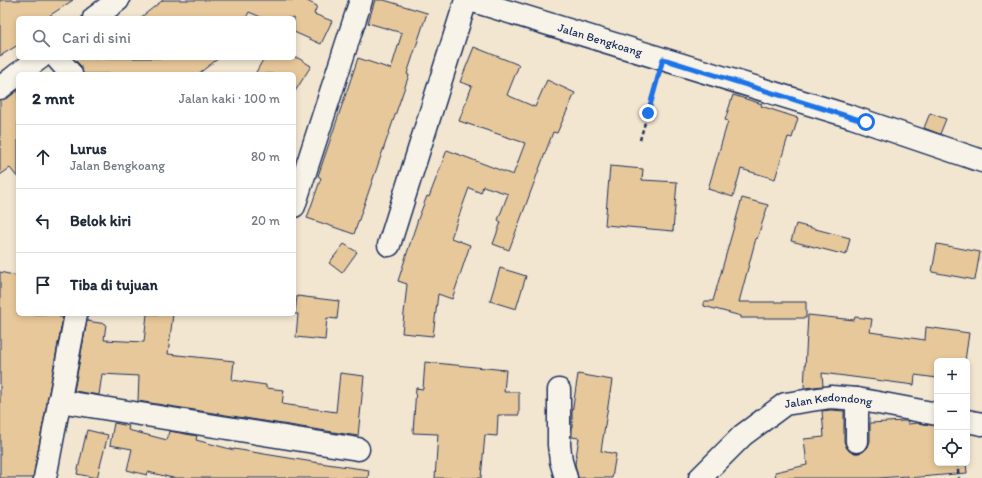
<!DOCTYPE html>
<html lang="id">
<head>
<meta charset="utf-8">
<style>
  body { margin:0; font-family:Itim,sans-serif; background:#f2f2f3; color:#1f2937 }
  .controls { position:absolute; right:12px; bottom:12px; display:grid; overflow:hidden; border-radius:6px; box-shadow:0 2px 6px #0003 }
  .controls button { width:36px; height:36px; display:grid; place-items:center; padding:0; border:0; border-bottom:1px solid #e0e1e3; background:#fff; color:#1f2937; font:20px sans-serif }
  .stop { position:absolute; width:12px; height:12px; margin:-9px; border:3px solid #1a73e8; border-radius:50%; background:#fff }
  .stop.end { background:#1a73e8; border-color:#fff; box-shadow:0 1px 4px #0008 }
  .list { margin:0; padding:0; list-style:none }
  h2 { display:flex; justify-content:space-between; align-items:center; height:52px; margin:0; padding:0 16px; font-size:17px }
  h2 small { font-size:13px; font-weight:400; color:#747a83 }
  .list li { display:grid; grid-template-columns:26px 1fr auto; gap:12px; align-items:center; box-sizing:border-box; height:64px; padding:0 16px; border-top:1px solid #e0e1e3 }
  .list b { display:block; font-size:15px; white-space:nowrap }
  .list p { margin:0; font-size:13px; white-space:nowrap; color:#747a83 }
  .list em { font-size:13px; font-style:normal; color:#747a83 }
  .icon { flex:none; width:22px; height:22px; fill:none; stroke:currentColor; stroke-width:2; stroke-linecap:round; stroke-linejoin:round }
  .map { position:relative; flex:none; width:982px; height:478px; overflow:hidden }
  .search { position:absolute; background:#fff; box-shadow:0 2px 6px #0003; left:16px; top:16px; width:280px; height:44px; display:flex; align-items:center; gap:10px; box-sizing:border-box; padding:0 14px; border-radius:6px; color:#747a83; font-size:15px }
  .panel { position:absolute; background:#fff; box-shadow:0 2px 6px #0003; left:16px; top:72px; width:280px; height:244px; border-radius:6px }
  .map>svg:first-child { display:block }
</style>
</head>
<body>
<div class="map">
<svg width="982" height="478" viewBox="0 0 982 478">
  <rect width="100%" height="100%" fill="#f2e6d1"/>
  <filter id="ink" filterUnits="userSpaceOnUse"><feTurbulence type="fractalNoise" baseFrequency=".025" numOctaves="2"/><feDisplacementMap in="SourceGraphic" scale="8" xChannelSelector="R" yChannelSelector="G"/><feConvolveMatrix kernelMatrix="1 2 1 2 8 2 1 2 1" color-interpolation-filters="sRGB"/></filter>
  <g filter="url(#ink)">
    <g fill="#e7c89a" stroke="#1b2f5e">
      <path d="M0,0h73l-27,18h-28v27l-18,11z"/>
      <path d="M163,0h142l12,6 -3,8 18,7 -11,23 -27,-12v-14h-31l-14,-6 -3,6h-106z"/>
      <path d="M375,0h9l43,13 -20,61 2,1 -55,159 -47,-16 14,-40 -3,-2 40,-118 33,11 11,-36 -34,-10z"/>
      <path d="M474,47l45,18 -12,30 28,12 12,-27 28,13 -18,40 -4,-1 -44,118 -16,-6 8,-22 -3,-2 10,-26 -25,-8 -2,7 -12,-5 -18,50 19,7 -18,54 -14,-5 -5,42 -31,-3 5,-49 -9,-3 20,-62 9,-23 2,1 18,-47 66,25 12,-32 -66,-22 13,-35 -12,-4z"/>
      <path d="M79,58h140l-21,16h-115l-2,-8 -5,-5z"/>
      <path d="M264,58h34l13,8 -17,27v-19h-39z"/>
      <path d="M18,90v88l-8,-10 -10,7v-75l8,-2z"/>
      <path d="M733,95l29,9 -1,2 37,12 -6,20 -4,-1 -13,42 -34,-10 -8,28 -25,-8 20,-68 -3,-1z"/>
      <path d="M930,113l16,6 -6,15 -16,-6z"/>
      <path d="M610,166l33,3 -1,11 35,2 -4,49 -68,-6z"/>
      <path d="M742,198l26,7 -11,34 -1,-1 -17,64h67v16h-65v-2l-37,-10v-5h9z"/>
      <path d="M796,224l54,14 -4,17 -55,-14z"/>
      <path d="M344,244l13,8 -15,21 -13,-10z"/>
      <path d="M937,244l43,8 -5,28 -43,-8z"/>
      <path d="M500,268l26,8 -10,33 -26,-8z"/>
      <path d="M0,272l18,4v38h42l-1,3h4l-30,161h-33z"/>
      <path d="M297,296l42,5 -2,18 -10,-1 -2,22 -29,-3 2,-23h-3z"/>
      <path d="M147,314h26l-5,40 66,7 -2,19 34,5v3l18,2 -2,14 54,8 4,-39 24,3 -6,60 -220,-35 1,-25 -37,-2 -3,21 -25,-4 13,-70 19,3 -2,16 40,2z"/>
      <path d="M808,315l46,5 1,-3 17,2 -2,13 55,8 1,-13 43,6 -4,28h-28v17l-22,-3 -1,10 -92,-12 1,13 -19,2z"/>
      <path d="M425,362l81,8 -2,22h15v23h-21l-1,21 -12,-1 -4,43h-46l3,-44 -25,-1 3,-45 7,1z"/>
      <path d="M578,374l34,6 -11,71 15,3 -4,24h-34l-3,-14 4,-26 -7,-1v-24z"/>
      <path d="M831,410l13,1v30l2,6 4,5 7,1 6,-1 5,-5 2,-6v-18l34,-2h4v3l10,-1 19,3v37h29l1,10 -59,5v-2l-30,2h-102l-1,-6 32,-7 -3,-26 20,-2 -2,-26z"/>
      <path d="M114,423l15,3 -1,4 39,10 2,-9 28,5 -1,4 38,10v-1l79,13 56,8 -1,8h-195l-25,-6 -1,3 -20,-5 5,-21 -22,-4z"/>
      <path d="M87,430l21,5 -11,43 -20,-4z"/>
    </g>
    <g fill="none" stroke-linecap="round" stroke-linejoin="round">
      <g stroke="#1b2f5e" stroke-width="25">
        <g id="minor">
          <path id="s1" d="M470,0l382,117 130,44"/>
          <path d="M57,58l14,16"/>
          <path d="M294,206l67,-206"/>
          <path d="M389,245l77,-245"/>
          <path d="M559,390v55l2,16 5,17"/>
          <path d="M59,401l299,48"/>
          <path d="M967,421l15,3"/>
          <path d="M857,441v-42"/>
          <path d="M45,478l31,-164"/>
          <path id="s2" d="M700,478l43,-43 42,-31 46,-7 26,2 80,15"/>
        </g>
      </g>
      <g stroke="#1b2f5e" stroke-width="25">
        <g id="major">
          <path d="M94,18l24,-18"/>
          <path d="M18,74l22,-16"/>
          <path d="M0,88l18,-14"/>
        </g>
      </g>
      <g stroke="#1b2f5e" stroke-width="2.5" stroke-dasharray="4 3" stroke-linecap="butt">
        <path d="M640,140l18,-63"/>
        <path d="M957,463l2,15"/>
      </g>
      <use href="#minor" stroke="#f7f3e8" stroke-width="22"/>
      <use href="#major" stroke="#f7f3e8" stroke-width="22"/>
    </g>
  </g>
  <g fill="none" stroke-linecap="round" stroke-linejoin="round" filter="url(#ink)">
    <path stroke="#1a73e8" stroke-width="5" d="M648,113l15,-54 203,63"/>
  </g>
  <g text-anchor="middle" stroke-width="4" stroke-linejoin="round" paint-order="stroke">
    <g font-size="12" fill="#1b2f5e" stroke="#f7f3e8">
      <text dy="4" stroke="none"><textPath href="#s1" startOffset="136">Jalan Bengkoang</textPath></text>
      <text dy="4" stroke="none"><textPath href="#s2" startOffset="157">Jalan Kedondong</textPath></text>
    </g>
  </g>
</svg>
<div class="controls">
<button>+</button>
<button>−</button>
<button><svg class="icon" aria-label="locate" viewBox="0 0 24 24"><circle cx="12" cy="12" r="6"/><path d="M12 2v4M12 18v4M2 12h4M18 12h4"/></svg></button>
</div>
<div class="stop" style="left:866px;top:122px"></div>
<div class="stop end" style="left:648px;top:113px"></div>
<div class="search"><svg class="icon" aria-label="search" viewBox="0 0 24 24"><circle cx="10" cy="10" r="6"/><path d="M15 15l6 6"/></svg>Cari di sini</div>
<section class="panel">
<h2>2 mnt<small>Jalan kaki · 100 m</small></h2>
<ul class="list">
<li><svg class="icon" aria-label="ahead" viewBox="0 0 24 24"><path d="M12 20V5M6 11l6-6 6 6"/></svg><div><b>Lurus</b><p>Jalan Bengkoang</p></div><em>80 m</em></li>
<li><svg class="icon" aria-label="left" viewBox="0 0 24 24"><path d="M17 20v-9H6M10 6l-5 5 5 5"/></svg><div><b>Belok kiri</b></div><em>20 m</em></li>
<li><svg class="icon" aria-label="arrive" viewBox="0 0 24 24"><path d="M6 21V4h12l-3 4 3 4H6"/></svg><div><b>Tiba di tujuan</b></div></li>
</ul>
</section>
</div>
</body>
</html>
